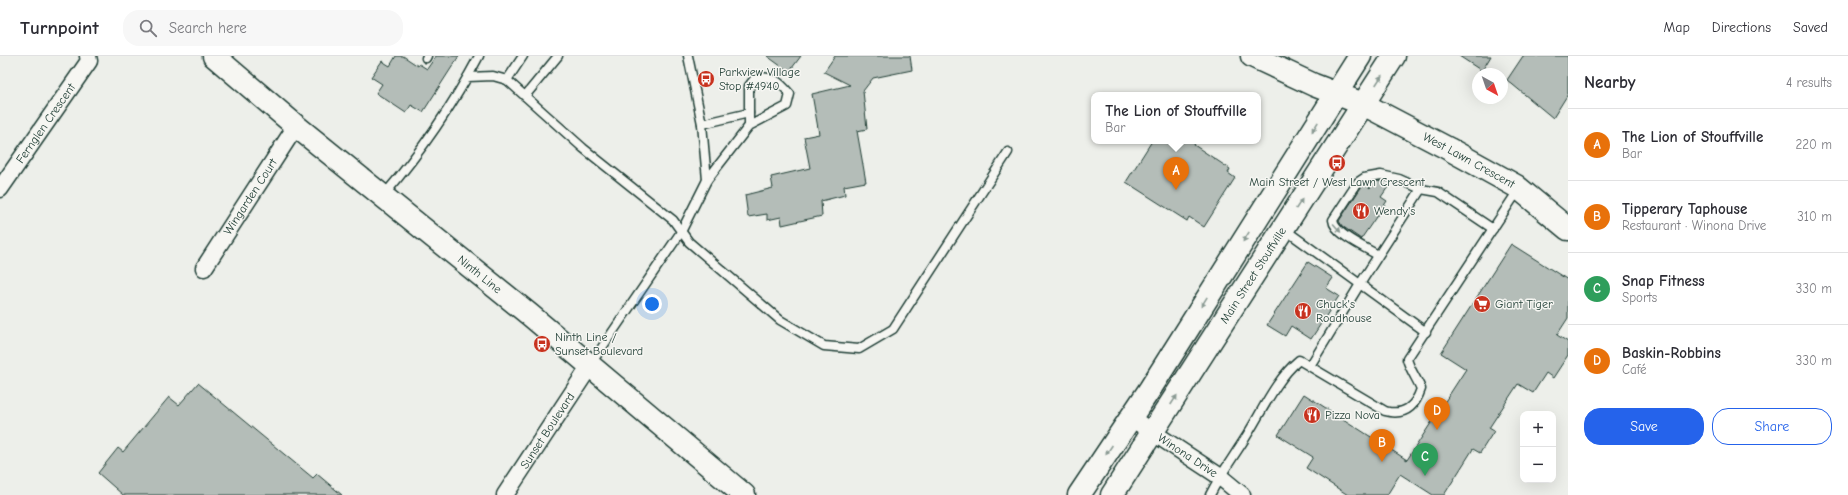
<!DOCTYPE html>
<html lang="en">
<head>
<meta charset="utf-8">
<style>
  body { margin:0; font-family:"Comic Neue",sans-serif; background:#f7f7f7; color:#2b2b33 }
  .controls { position:absolute; right:12px; bottom:12px; display:grid; overflow:hidden; border-radius:8px; box-shadow:0 4px 16px #0002 }
  .controls button { width:36px; height:36px; display:grid; place-items:center; padding:0; border:0; border-bottom:1px solid #e1e1e2; background:#fff; color:#2b2b33; font:20px sans-serif }
  .compass { position:absolute; left:1472px; top:12px; width:36px; height:36px; border-radius:50%; background:#fff; box-shadow:0 4px 16px #0002; rotate:140deg }
  .you { position:absolute; left:652px; top:248px; width:14px; height:14px; margin:-10px; border:3px solid #fff; border-radius:50%; background:#1a73e8; box-shadow:0 0 0 6px #1a73e833 }
  .badge { display:grid; place-items:center; width:26px; height:26px; border-radius:50%; background:#2563eb; color:#fff; font-size:13px; font-weight:700 }
  .pin { position:absolute; translate:-50% -33px; filter:drop-shadow(0 1px 2px #0008) }
  .pin::after { content:''; position:absolute; top:21px; width:14px; height:12px; background:inherit; clip-path:polygon(0 0,100% 0,50% 100%) }
  .popup { position:absolute; left:1091px; top:36px; width:170px; height:52px; box-sizing:border-box; display:grid; place-content:center; border-radius:8px; background:#fff; filter:drop-shadow(0 1px 3px #0005); font-size:13px; white-space:nowrap; color:#7c7c81 }
  .popup b { font-size:15px; color:#2b2b33 }
  .popup::after { content:''; position:absolute; left:50%; top:100%; margin-left:-8px; border:8px solid transparent; border-top-color:#fff }
  .list { margin:0; padding:0; list-style:none }
  h2 { display:flex; justify-content:space-between; align-items:center; height:52px; margin:0; padding:0 16px; font-size:17px }
  h2 small { font-size:13px; font-weight:400; color:#7c7c81 }
  .list li { display:grid; grid-template-columns:26px 1fr auto; gap:12px; align-items:center; box-sizing:border-box; height:72px; padding:0 16px; border-top:1px solid #e1e1e2 }
  .list b { display:block; font-size:15px; white-space:nowrap }
  .list p { margin:0; font-size:13px; white-space:nowrap; color:#7c7c81 }
  .list em { font-size:13px; font-style:normal; color:#7c7c81 }
  .actions { display:flex; gap:8px; padding:12px 16px }
  .actions a { flex:1; padding:9px 0; border:1px solid #2563eb; border-radius:16px; text-align:center; font-size:14px; color:#2563eb }
  .actions .main { background:#2563eb; color:#fff }
  .icon { flex:none; width:22px; height:22px; fill:none; stroke:currentColor; stroke-width:2; stroke-linecap:round; stroke-linejoin:round }
  .map { position:relative; flex:none; width:1568px; height:439px; overflow:hidden }
  header { display:flex; align-items:center; gap:24px; box-sizing:border-box; height:56px; padding:0 20px; background:#fff; border-bottom:1px solid #e1e1e2 }
  header strong { font-size:19px }
  nav { display:flex; gap:22px; margin-inline-start:auto; font-size:14px }
  .search { width:280px; height:36px; background:#f7f7f7; display:flex; align-items:center; gap:10px; box-sizing:border-box; padding:0 14px; border-radius:16px; color:#7c7c81; font-size:15px }
  main { display:flex }
  aside { flex:1; background:#fff }
  .map>svg:first-child { display:block }
</style>
</head>
<body>
<header>
<strong>Turnpoint</strong>
<div class="search"><svg class="icon" aria-label="search" viewBox="0 0 24 24"><circle cx="10" cy="10" r="6"/><path d="M15 15l6 6"/></svg>Search here</div>
<nav><a>Map</a><a>Directions</a><a>Saved</a></nav>
</header>
<main>
<div class="map">
<svg width="1568" height="439" viewBox="0 0 1568 439">
  <rect width="100%" height="100%" fill="#edefea"/>
  <filter id="ink" filterUnits="userSpaceOnUse"><feTurbulence type="fractalNoise" baseFrequency=".025" numOctaves="2"/><feDisplacementMap in="SourceGraphic" scale="8" xChannelSelector="R" yChannelSelector="G"/><feConvolveMatrix kernelMatrix="1 2 1 2 8 2 1 2 1" color-interpolation-filters="sRGB"/></filter>
  <g filter="url(#ink)">
    <g fill="#b4bdb8" stroke="#1f3d34">
      <path d="M396,0h7l15,10 1,-2 8,5 9,-13h23l-36,56 -12,-7 -5,8 -30,-20 6,-9 -11,-7 11,-16 8,5z"/>
      <path d="M767,0h34l-12,16z"/>
      <path d="M835,0h75l2,14 -39,8 -10,13 4,38 -10,2 9,51 -22,4 1,9 -24,6 1,15 -40,9 -1,-8 -14,3v-6l-19,3 -3,-22 28,-7 -2,-11 39,-9 -6,-31 15,-3 -7,-40 38,-9 -26,-13z"/>
      <path d="M1459,0h32l-9,15z"/>
      <path d="M1523,0h45v38l-15,24 -46,-38z"/>
      <path d="M1152,85h44l-2,4 36,24 -2,4 7,5 -31,49 -15,-10 -2,4 -61,-39z"/>
      <path d="M1379,125l9,6 -7,10 6,4 -26,38 -19,-13 -3,-5 23,-35 3,-2 5,4 4,-6z"/>
      <path d="M1511,188l57,36v38l-11,17 11,7v13l-15,23 -7,-5 -13,20 -15,-9 -29,44 5,3 -14,22 -7,-4 -29,46h-11l-33,-21 -13,21h-39l-42,-27 7,-11 -35,-22 26,-41 103,66 59,-91 -25,-16z"/>
      <path d="M1308,206l25,16 -7,10 13,8 -28,43 -20,-13 -6,10 -18,-11z"/>
      <path d="M198,327l115,95 4,-4 25,21h-219l-25,-22 20,-25 5,4 46,-55 10,8z"/>
    </g>
    <g fill="none" stroke-linecap="round" stroke-linejoin="round">
      <g stroke="#1f3d34" stroke-width="11">
        <g id="lane">
          <path d="M426,2l1,-2"/>
          <path d="M468,21l25,-1 14,4 76,68 90,72 16,22 91,78 44,26 35,3 34,-20 115,-177"/>
          <path d="M507,24l16,-24"/>
          <path d="M525,40l33,-40"/>
          <path d="M702,68l47,-11"/>
          <path d="M707,124l42,-54 38,-20 3,-12c-12,-14 -16,-17 -34,-17l-7,9v40"/>
          <path d="M384,139c36,-42 69,-90 95,-139"/>
          <path d="M1284,173l142,103"/>
          <path d="M1378,199c-12,-7 -44,-21 -45,-35l25,-38 6,-4 17,-3 18,4 22,10 17,3 55,37"/>
          <path d="M590,309l91,-133 26,-52 -5,-56 -14,-68"/>
          <path d="M1310,310l50,-82 61,-95"/>
          <path d="M1210,439c10,-20 22,-36 34,-55 17,-26 31,-60 55,-80l86,51c19,5 30,-4 36,-22 -4,-10 -11,-19 -14,-30l112,-170"/>
        </g>
      </g>
      <g stroke="#1f3d34" stroke-width="19">
        <g id="street">
          <path id="s1" d="M0,133l89,-128 -1,-5"/>
          <path id="s2" d="M204,212l92,-142"/>
          <path id="s3" d="M1131,362l88,58 23,19"/>
          <path id="s4" d="M505,439l85,-129"/>
        </g>
      </g>
      <g stroke="#1f3d34" stroke-width="25">
        <g id="secondary">
          <path id="s5" d="M214,0l82,70 234,189 214,180"/>
          <path id="s6" d="M1252,0l62,29 49,19 86,45 67,37 52,43"/>
          <path d="M1079,439l71,-106 210,-333"/>
          <path id="s7" d="M1112,439l282,-439"/>
        </g>
      </g>
      <use href="#lane" stroke="#f6f6f2" stroke-width="8"/>
      <use href="#street" stroke="#f6f6f2" stroke-width="16"/>
      <use href="#secondary" stroke="#f6f6f2" stroke-width="22"/>
    </g>
    <defs><path id="oneway-solid" d="M-6-.8H1V-3.2L6.5 0L1 3.2V.8H-6Z"/></defs>
    <g fill="#8a9a93">
      <use href="#oneway-solid" transform="translate(1379 24) rotate(-57)"/>
      <use href="#oneway-solid" transform="translate(1315 71) rotate(122)"/>
      <use href="#oneway-solid" transform="translate(1299 148) rotate(-57)"/>
      <use href="#oneway-solid" transform="translate(1337 172) rotate(49)"/>
      <use href="#oneway-solid" transform="translate(1246 181) rotate(122)"/>
      <use href="#oneway-solid" transform="translate(1204 246) rotate(122)"/>
      <use href="#oneway-solid" transform="translate(1174 344) rotate(-57)"/>
      <use href="#oneway-solid" transform="translate(1109 394) rotate(124)"/>
    </g>
  </g>
  <defs>
    <g id="bus-disc" transform="scale(0.9)"><circle r="9.5" fill="#c8321e" stroke="#f6f6f2"/><path d="M-5-6H5V4H4V6H2V4H-2V6H-4V4H-5ZM-3.5-4V0h7V-4ZM-3.5 1.2v1.5H-2V1.2ZM2 1.2v1.5H3.5V1.2Z" fill="#fff"/></g>
    <g id="restaurant-disc" transform="scale(0.9)"><circle r="9.5" fill="#c8321e" stroke="#f6f6f2"/><path d="M-5-6h1v4h1v-4h1v4h1v-4h1v5L-1.5 .5V6h-2V.5L-5-1ZM5-6V6H3V1.5H1.5Q1.5-4 5-6Z" fill="#fff"/></g>
    <g id="supermarket-disc" transform="scale(0.9)"><circle r="9.5" fill="#c8321e" stroke="#f6f6f2"/><path d="M-6-5.5h2.5l.6 2H6L4.5 2H-2.5L-4.4-4H-6ZM-1.5 3.2a1.3 1.3 0 1 0 .1 0ZM3 3.2a1.3 1.3 0 1 0 .1 0Z" fill="#fff"/></g>
  </defs>
  <g fill-rule="evenodd">
    <use href="#bus-disc" x="706" y="23"/>
    <use href="#bus-disc" x="1337" y="107"/>
    <use href="#restaurant-disc" x="1361" y="155"/>
    <use href="#supermarket-disc" x="1482" y="248"/>
    <use href="#restaurant-disc" x="1303" y="255"/>
    <use href="#bus-disc" x="542" y="288"/>
    <use href="#restaurant-disc" x="1312" y="359"/>
  </g>
  <g text-anchor="middle" stroke-width="3" stroke-linejoin="round" paint-order="stroke">
    <g font-size="12" fill="#1f3d34" stroke="#f6f6f2" text-anchor="start">
      <text x="719" y="20">Parkview Village<tspan x="719" dy="14">Stop #4940</tspan></text>
      <text x="1337" y="130" text-anchor="middle">Main Street / West Lawn Crescent</text>
      <text x="1374" y="159">Wendy's</text>
      <text x="1316" y="252">Chuck's<tspan x="1316" dy="14">Roadhouse</tspan></text>
      <text x="1495" y="252">Giant Tiger</text>
      <text x="555" y="285">Ninth Line /<tspan x="555" dy="14">Sunset Boulevard</tspan></text>
      <text x="1325" y="363">Pizza Nova</text>
    </g>
    <g font-size="12" fill="#1f3d34" stroke="#f6f6f2">
      <text dy="4" stroke="none"><textPath href="#s1" startOffset="80">Fernglen Crescent</textPath></text>
      <text dy="4" stroke="none"><textPath href="#s6" startOffset="241">West Lawn Crescent</textPath></text>
      <text dy="4" stroke="none"><textPath href="#s2" startOffset="85">Wingarden Court</textPath></text>
      <text dy="4" stroke="none"><textPath href="#s5" startOffset="344">Ninth Line</textPath></text>
      <text dy="4" stroke="none"><textPath href="#s7" startOffset="261">Main Street Stouffville</textPath></text>
      <text dy="4" stroke="none"><textPath href="#s4" startOffset="77">Sunset Boulevard</textPath></text>
      <text dy="4" stroke="none"><textPath href="#s3" startOffset="68">Winona Drive</textPath></text>
    </g>
  </g>
</svg>
<div class="controls">
<button>+</button>
<button>−</button>
</div>
<svg class="compass" viewBox="-18 -18 36 36"><path d="M0-13l5 13h-10z" fill="#e53935"/><path d="M0 13l5-13h-10z" fill="#7c7c81"/></svg>
<div class="you"></div>
<div class="pin badge" style="left:1176px;top:134px;background:#e8710a">A</div>
<div class="popup"><b>The Lion of Stouffville</b>Bar</div>
<div class="pin badge" style="left:1382px;top:406px;background:#e8710a">B</div>
<div class="pin badge" style="left:1425px;top:420px;background:#2e9e5b">C</div>
<div class="pin badge" style="left:1437px;top:374px;background:#e8710a">D</div>
</div>
<aside>
<h2>Nearby<small>4 results</small></h2>
<ul class="list">
<li><span class="badge" style="background:#e8710a">A</span><div><b>The Lion of Stouffville</b><p>Bar</p></div><em>220 m</em></li>
<li><span class="badge" style="background:#e8710a">B</span><div><b>Tipperary Taphouse</b><p>Restaurant · Winona Drive</p></div><em>310 m</em></li>
<li><span class="badge" style="background:#2e9e5b">C</span><div><b>Snap Fitness</b><p>Sports</p></div><em>330 m</em></li>
<li><span class="badge" style="background:#e8710a">D</span><div><b>Baskin-Robbins</b><p>Café</p></div><em>330 m</em></li>
</ul>
<div class="actions"><a class="main">Save</a><a>Share</a></div>
</aside>
</main>
</body>
</html>
